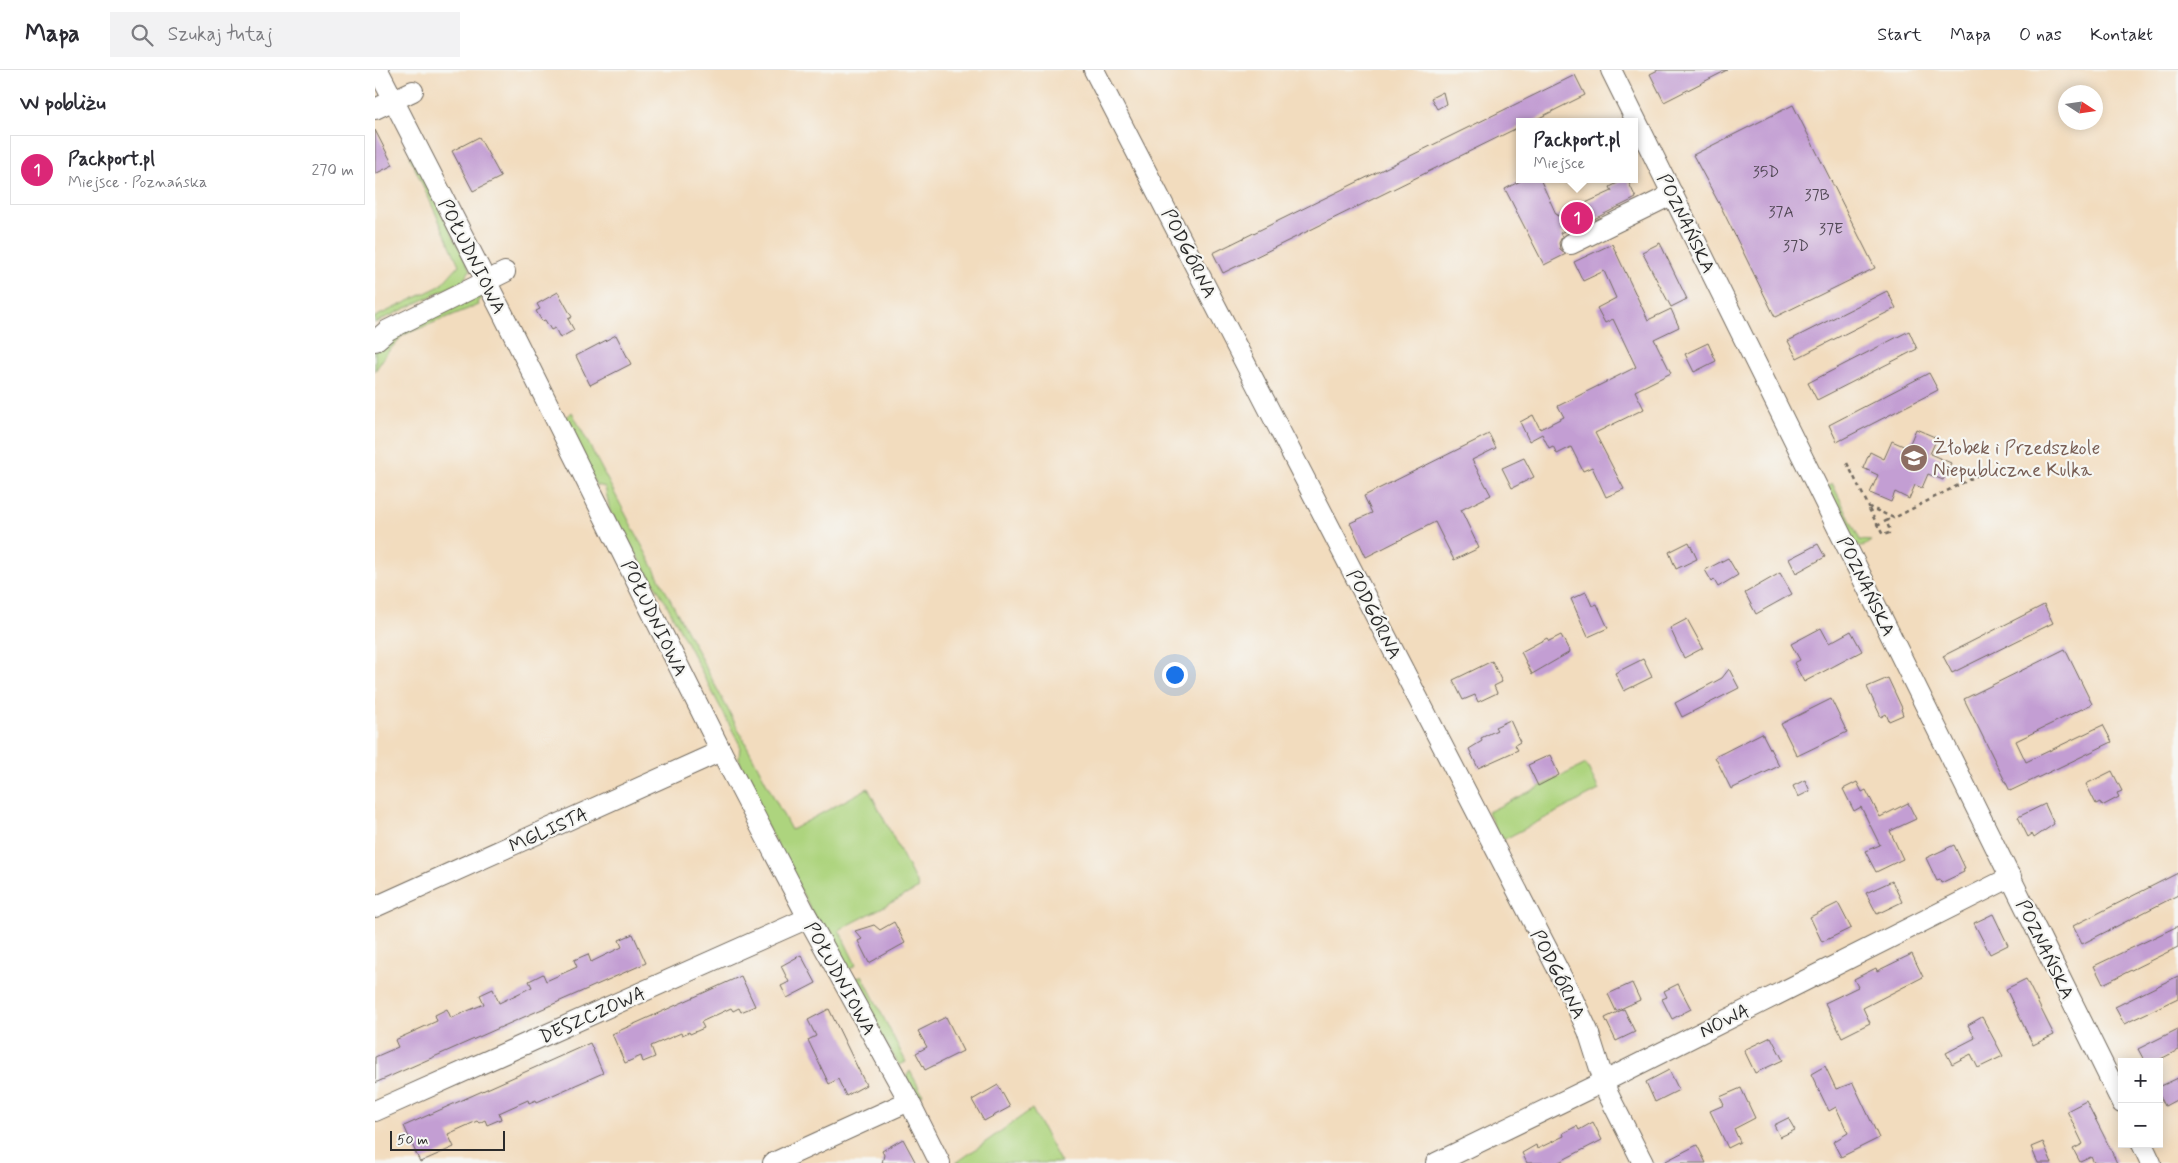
<!DOCTYPE html>
<html lang="pl">
<head>
<meta charset="utf-8">
<style>
  body { margin:0; font-family:Mynerve,sans-serif; background:#f2f2f3; color:#2b2b33 }
  .controls { position:absolute; right:15px; bottom:15px; display:grid; overflow:hidden; border-radius:0px; box-shadow:0 2px 12px #0003 }
  .controls button { width:45px; height:45px; display:grid; place-items:center; padding:0; border:0; border-bottom:1px solid #e1e1e2; background:#fff; color:#2b2b33; font:25px sans-serif }
  .compass { position:absolute; left:1683px; top:15px; width:45px; height:45px; border-radius:50%; background:#fff; box-shadow:0 2px 12px #0003; rotate:102deg }
  .scale { position:absolute; left:15px; bottom:12px; width:115px; box-sizing:border-box; padding-left:5px; border:2px solid #2b2b2b; border-top:0; font-size:14px; line-height:18px; white-space:nowrap; color:#2b2b2b; -webkit-text-stroke:4px #f6f6f2; paint-order:stroke }
  .you { position:absolute; left:799px; top:604px; width:18px; height:18px; margin:-12px; border:4px solid #fff; border-radius:50%; background:#1a73e8; box-shadow:0 0 0 8px #1a73e833 }
  .badge { display:grid; place-items:center; width:32px; height:32px; border-radius:50%; background:#db2777; color:#fff; font-size:16px; font-weight:700 }
  .pin { position:absolute; translate:-50% -50%; border:2px solid #fff; box-shadow:0 1px 5px #0006 }
  .popup { position:absolute; left:1141px; top:48px; width:122px; height:65px; box-sizing:border-box; display:grid; place-content:center; border-radius:0px; background:#fff; filter:drop-shadow(0 1px 4px #0005); font-size:16px; white-space:nowrap; color:#7c7c81 }
  .popup b { font-size:19px; color:#2b2b33 }
  .popup::after { content:''; position:absolute; left:50%; top:100%; margin-left:-10px; border:10px solid transparent; border-top-color:#fff }
  .list { margin:0; padding:0; list-style:none }
  h2 { display:flex; justify-content:space-between; align-items:center; height:65px; margin:0; padding:0 20px; font-size:21px }
  h2 small { font-size:16px; font-weight:400; color:#7c7c81 }
  .list li { display:grid; grid-template-columns:32px 1fr auto; gap:15px; align-items:center; box-sizing:border-box; height:70px; margin:0 10px 10px; padding:0 10px; border:1px solid #e1e1e2; border-radius:0px }
  .list b { display:block; font-size:19px; white-space:nowrap }
  .list p { margin:0; font-size:16px; white-space:nowrap; color:#7c7c81 }
  .list em { font-size:16px; font-style:normal; color:#7c7c81 }
  .icon { flex:none; width:28px; height:28px; fill:none; stroke:currentColor; stroke-width:2; stroke-linecap:round; stroke-linejoin:round }
  .map { position:relative; flex:none; width:1803px; height:1093px; overflow:hidden }
  header { display:flex; align-items:center; gap:30px; box-sizing:border-box; height:70px; padding:0 25px; background:#fff; border-bottom:1px solid #e1e1e2 }
  header strong { font-size:24px }
  nav { display:flex; gap:28px; margin-inline-start:auto; font-size:18px }
  .search { width:350px; height:45px; background:#f2f2f3; display:flex; align-items:center; gap:12px; box-sizing:border-box; padding:0 18px; border-radius:0px; color:#7c7c81; font-size:19px }
  main { display:flex }
  aside { flex:1; background:#fff }
  .map>svg:first-child { display:block }
</style>
</head>
<body>
<header>
<strong>Mapa</strong>
<div class="search"><svg class="icon" aria-label="search" viewBox="0 0 24 24"><circle cx="10" cy="10" r="6"/><path d="M15 15l6 6"/></svg>Szukaj tutaj</div>
<nav><a>Start</a><a>Mapa</a><a>O nas</a><a>Kontakt</a></nav>
</header>
<main>
<aside>
<h2>W pobliżu<small></small></h2>
<ul class="list">
<li><span class="badge">1</span><div><b>Packport.pl</b><p>Miejsce · Poznańska</p></div><em>270 m</em></li>
</ul>
</aside>
<div class="map">
<svg width="1803" height="1093" viewBox="0 0 1803 1093">
  <rect width="100%" height="100%" fill="#f6f6f2"/>
  <filter id="ink" filterUnits="userSpaceOnUse"><feTurbulence type="fractalNoise" baseFrequency=".02" numOctaves="2"/><feDisplacementMap in="SourceGraphic" scale="10" xChannelSelector="R" yChannelSelector="G"/><feConvolveMatrix kernelMatrix="1 2 1 2 8 2 1 2 1" color-interpolation-filters="sRGB"/></filter>
  <filter id="wash" filterUnits="userSpaceOnUse"><feTurbulence type="fractalNoise" baseFrequency=".0096" numOctaves="4" result="noise"/><feDisplacementMap in="SourceGraphic" scale="20" xChannelSelector="R" yChannelSelector="G"/><feGaussianBlur stdDeviation="1.12" result="paint"/><feColorMatrix in="noise" values="0 0 0 0 0 0 0 0 0 0 0 0 0 0 0 0 0 1.4 0 .05"/><feComposite in="paint" operator="in"/></filter>
  <g filter="url(#wash)">
    <rect width="100%" height="100%" fill="#f2dcbe"/>
    <g fill="#add47e" stroke="#6c8054">
      <path d="M38,85l57,115 -7,11 -88,42v-6l65,-31 19,-21 -49,-108z"/>
      <path d="M101,226l6,2 -5,4 1,3 -75,30 -16,18 -12,18v-28z"/>
      <path d="M197,342l219,418 77,-42 51,100 -80,42 17,35 -12,7 -83,-157 -22,-56 1,-14 -74,-142 -56,-92 -5,-24 -9,-2 -33,-64z"/>
      <path d="M1457,413l28,57 11,1 -7,5h-8l-28,-59z"/>
      <path d="M1211,694l13,26 -98,51 -13,-29z"/>
      <path d="M487,905l44,87 -7,3 -50,-83z"/>
      <path d="M535,1001l13,24h-6l-11,-18z"/>
      <path d="M657,1039l29,54h-105z"/>
    </g>
    <g id="blocks">
      <g fill="#c39ed3">
        <path d="M1283,0h69l-63,32 -14,-28z"/>
        <path d="M1200,5l10,20 -54,27h-12v5l-296,146 -10,-20z"/>
        <path d="M1068,22l3,12 -9,5 -6,-11z"/>
        <path d="M1418,35l82,163 -100,49 -53,-108 -29,-54z"/>
        <path d="M0,60l18,35 -18,9z"/>
        <path d="M104,67l22,40 -28,14 -21,-40z"/>
        <path d="M1149,109h16l17,37 55,-25 -2,-4 15,-8h2l9,19 -50,25 -1,-2 -25,12 2,4 -3,6 1,6 6,5 -22,11 -39,-76z"/>
        <path d="M1285,173l27,56 -16,8 -29,-55z"/>
        <path d="M1237,174l36,76 23,-11 8,18 -25,12 17,34 -36,18 9,18 -49,24 29,56 -18,8 -14,-30 -9,4 -12,-24 -14,7 -4,-8 -4,2 -7,-14 -13,7 -9,-19 13,-7 7,14 24,-12 -6,-11 78,-39 -23,-48 -8,4 -8,-15 19,-10 -12,-27 -21,10 -9,-19z"/>
        <path d="M1512,221l9,17 -99,50 -9,-17z"/>
        <path d="M183,222l14,25 -4,2 6,11 -14,8 -5,-10 -4,2 -6,-10 -3,1 -6,-10 4,-2 -3,-5z"/>
        <path d="M1534,261l8,18 -100,51 -9,-17z"/>
        <path d="M241,265l15,29 -41,21 -14,-29z"/>
        <path d="M1333,273l8,18 -22,11 -9,-18z"/>
        <path d="M1554,303l9,17 -101,52 -8,-17z"/>
        <path d="M1541,359l21,9 -7,16 21,9 -8,17 -15,-6 -6,14 -7,-3 -6,14 -14,-7 -4,10 -21,-9 8,-18 -15,-7 7,-16 14,7 8,-18 16,7z"/>
        <path d="M1114,364l7,14 -24,12 19,35 -30,15 18,38 -25,12 -19,-38 -69,35 -16,-34 22,-10 -8,-17z"/>
        <path d="M1149,388l10,19 -22,11 -10,-20z"/>
        <path d="M1314,472l8,17 -21,10 -7,-17z"/>
        <path d="M1443,474l7,13 -29,16 -7,-14z"/>
        <path d="M1353,488l10,17 -20,12 -4,-7 -2,2 -7,-12z"/>
        <path d="M1405,503l12,21 -36,20 -11,-21z"/>
        <path d="M1211,522l6,14 5,-2 11,24 -20,9 -17,-38z"/>
        <path d="M1669,535l9,18 -101,50 -9,-17z"/>
        <path d="M1312,549l16,29 -19,10 -14,-30z"/>
        <path d="M1446,558l8,15 22,-12 11,20 -58,31 -10,-19 6,-3 -9,-16z"/>
        <path d="M1186,565l9,17 -38,22 -11,-22 26,-14 2,3z"/>
        <path d="M1690,579l27,55 -76,37 10,21 77,-37 9,17 -102,49 -46,-92z"/>
        <path d="M1268,589l9,18 -28,14 -9,-18z"/>
        <path d="M1117,591l10,21 -8,4 3,7 -19,9 -3,-7 -12,5 -10,-20z"/>
        <path d="M1354,599l10,19 -57,29 -7,-14 47,-25z"/>
        <path d="M1513,608l14,30 -1,1 2,6 -14,6 -3,-7 -5,3 -14,-30z"/>
        <path d="M1456,629l16,33 -50,24 -16,-32z"/>
        <path d="M1135,650l10,22 -5,3 3,5 -40,18 -9,-19 13,-8 -1,-3 16,-8 -2,-3z"/>
        <path d="M1387,663l17,33 -48,23 -16,-32z"/>
        <path d="M1175,685l9,20 -21,11 -10,-21z"/>
        <path d="M1737,701l10,20 -5,2 2,4 -17,9 -2,-4 -4,2 -10,-20z"/>
        <path d="M1430,710l5,11 -12,6 -5,-11z"/>
        <path d="M1482,712l5,10 4,-2 14,27 28,-14 8,16 -26,12 13,28 -27,13 -11,-21 15,-6 -19,-38 -7,4 -11,-22z"/>
        <path d="M1670,734l9,20 -20,14 -2,-4 -4,3 -10,-20z"/>
        <path d="M1579,775l11,23 -2,1 1,3 -23,11 -1,-3 -3,1 -11,-23z"/>
        <path d="M1803,803v22l-96,49 -9,-18z"/>
        <path d="M1517,811l10,21 -25,12 -11,-21z"/>
        <path d="M1463,833l13,25 -29,14 -12,-25z"/>
        <path d="M1618,844l15,31 -18,9 -16,-31z"/>
        <path d="M519,852l11,21 -36,20 -11,-22 4,-2 -7,-8 19,-6 6,5z"/>
        <path d="M1803,856v21l-75,37 -9,-18z"/>
        <path d="M258,864l13,29 -271,120v-26l23,-10 -3,-7 42,-19 -2,-6 12,-6 4,9 33,-14 -4,-9 13,-6 6,14 33,-16 -3,-6 14,-7 3,7 31,-14 -3,-7 14,-6 3,8 31,-15 -3,-7z"/>
        <path d="M1537,884l11,23 -60,31 7,15 -28,14 -17,-34 33,-16 -4,-8 22,-11 1,3z"/>
        <path d="M426,885l15,28 -29,15 -6,-12 8,-4 -8,-16z"/>
        <path d="M366,906l14,30 -14,6 -2,-4 -6,3 -2,-3 -30,14 3,6 -14,6 -1,-2 -7,3 -1,-2 -30,13 4,11 -12,5 -2,-6 -16,7 -13,-29z"/>
        <path d="M1803,906v22l-54,26 -9,-17z"/>
        <path d="M1651,909l28,56 -21,10 -27,-56z"/>
        <path d="M1257,913l8,17 -24,11 -8,-17z"/>
        <path d="M1303,914l13,25 -19,10 -10,-20 5,-2 -3,-6z"/>
        <path d="M454,939l37,76 -20,11 -8,-17 -9,5 -21,-44 8,-4 -8,-16z"/>
        <path d="M1249,939l11,23 -19,9 -11,-23z"/>
        <path d="M571,947l17,34 -38,19 -9,-17 11,-6 -9,-16z"/>
        <path d="M1607,947l21,39 -25,12 -7,-14 -19,10 -6,-11 29,-15 -7,-13z"/>
        <path d="M1803,959v21l-23,12h-10l-7,-13z"/>
        <path d="M1396,967l12,23 -28,13 -11,-23z"/>
        <path d="M215,973l13,30 -66,29 -1,-2 -7,3 -1,-3 -29,13 2,6 -14,6 -2,-5 -6,3 -2,-2 -29,13 6,13 -34,15 -16,-36z"/>
        <path d="M1450,996l11,23 17,-6 26,55 -38,19 -8,-15 15,-9 -12,-26 -7,4 -18,-37z"/>
        <path d="M1294,1000l10,20 -24,12 -9,-20z"/>
        <path d="M1803,1008v21l-13,7 -6,-12v-7z"/>
        <path d="M623,1015l12,22 -26,14 -12,-21z"/>
        <path d="M1366,1018l14,30 -21,11 6,13 -12,6 -18,-37 14,-6 -4,-8z"/>
        <path d="M1711,1031l17,33 14,29h-23l-3,-6 -11,5 -7,-13 10,-5 -16,-33z"/>
        <path d="M1413,1048l7,12 -15,7 -6,-12z"/>
        <path d="M1218,1052l9,18 -45,23h-30l-5,-10 14,-8 1,4 27,-13 -1,-3 14,-7 2,4z"/>
        <path d="M528,1069l13,24h-34l2,-8 -2,-4z"/>
        <path d="M1668,1072l9,21h-14l-7,-16z"/>
        <path d="M1322,1075l9,18h-44z"/>
      </g>
    </g>
  </g>
  <g filter="url(#ink)">
    <use href="#blocks" fill-opacity="0" stroke="#71695e" stroke-width="1"/>
    <g fill="none" stroke-linecap="round" stroke-linejoin="round">
      <g stroke="#71695e" stroke-width="22">
        <g id="minor">
          <path d="M3,0l125,244 218,437 87,167 101,183 31,62"/>
          <path d="M719,0l478,927 16,34 20,63 35,69"/>
          <path d="M1236,0l511,1033"/>
          <path d="M0,39l38,-18"/>
          <path d="M1196,174l102,-50"/>
          <path d="M0,271l13,-11 117,-58"/>
          <path d="M0,837l346,-156"/>
          <path d="M0,1041l433,-193"/>
          <path d="M1767,1074l9,19"/>
          <path d="M398,1093l136,-62"/>
          <path d="M1061,1093l167,-81 408,-205"/>
        </g>
      </g>
      <g stroke="#71695e" stroke-width="2.5" stroke-dasharray="4 4" stroke-linecap="butt">
        <path d="M1472,393l22,44 25,11 90,-46"/>
        <path d="M1494,439l14,26 6,-2v-5l-3,-7 8,-3"/>
        <path d="M1502,456l9,-5"/>
      </g>
      <use href="#minor" stroke="#fff" stroke-width="20"/>
    </g>
  </g>
  <defs>
    <g id="school-disc" transform="scale(1.4375)"><circle r="9.5" fill="#8d6e63" stroke="#f6f6f2"/><path d="M0-5L7-2L0 1L-7-2ZM-4 1L0 2.5L4 1V4Q0 6-4 4Z" fill="#fff"/></g>
  </defs>
  <g fill-rule="evenodd">
    <use href="#school-disc" x="1539" y="388"/>
  </g>
  <g text-anchor="middle" stroke-width="4.5" stroke-linejoin="round" paint-order="stroke">
    <g font-size="16" fill="#514855">
      <text x="1391" y="107">35D</text>
      <text x="1442" y="130">37B</text>
      <text x="1406" y="147">37A</text>
      <text x="1456" y="164">37E</text>
      <text x="1421" y="181">37D</text>
    </g>
    <g font-size="19" fill="#2b2b2b" stroke="#f6f6f2">
      <text transform="translate(1312 153) rotate(64)" y="7">POZNAŃSKA</text>
      <text transform="translate(815 183) rotate(63)" y="7">PODGÓRNA</text>
      <text transform="translate(98 186) rotate(63)" y="7">POŁUDNIOWA</text>
      <text transform="translate(1492 516) rotate(64)" y="7">POZNAŃSKA</text>
      <text transform="translate(1000 544) rotate(63)" y="7">PODGÓRNA</text>
      <text transform="translate(280 548) rotate(64)" y="7">POŁUDNIOWA</text>
      <text transform="translate(173 759) rotate(-24)" y="7">MGLISTA</text>
      <text transform="translate(1671 879) rotate(64)" y="7">POZNAŃSKA</text>
      <text transform="translate(1184 904) rotate(63)" y="7">PODGÓRNA</text>
      <text transform="translate(466 908) rotate(61)" y="7">POŁUDNIOWA</text>
      <text transform="translate(217 944) rotate(-24)" y="7">DESZCZOWA</text>
      <text transform="translate(1349 950) rotate(-26)" y="7">NOWA</text>
    </g>
    <g font-size="19" fill="#785e54" stroke="#f6f6f2" text-anchor="start">
      <text x="1558" y="384">Żłobek i Przedszkole<tspan x="1558" dy="22">Niepubliczne Kulka</tspan></text>
    </g>
  </g>
</svg>
<div class="controls">
<button>+</button>
<button>−</button>
</div>
<svg class="compass" viewBox="-18 -18 36 36"><path d="M0-13l5 13h-10z" fill="#e53935"/><path d="M0 13l5-13h-10z" fill="#7c7c81"/></svg>
<div class="scale">50 m</div>
<div class="you"></div>
<div class="pin badge" style="left:1202px;top:148px">1</div>
<div class="popup"><b>Packport.pl</b>Miejsce</div>
</div>
</main>
</body>
</html>
